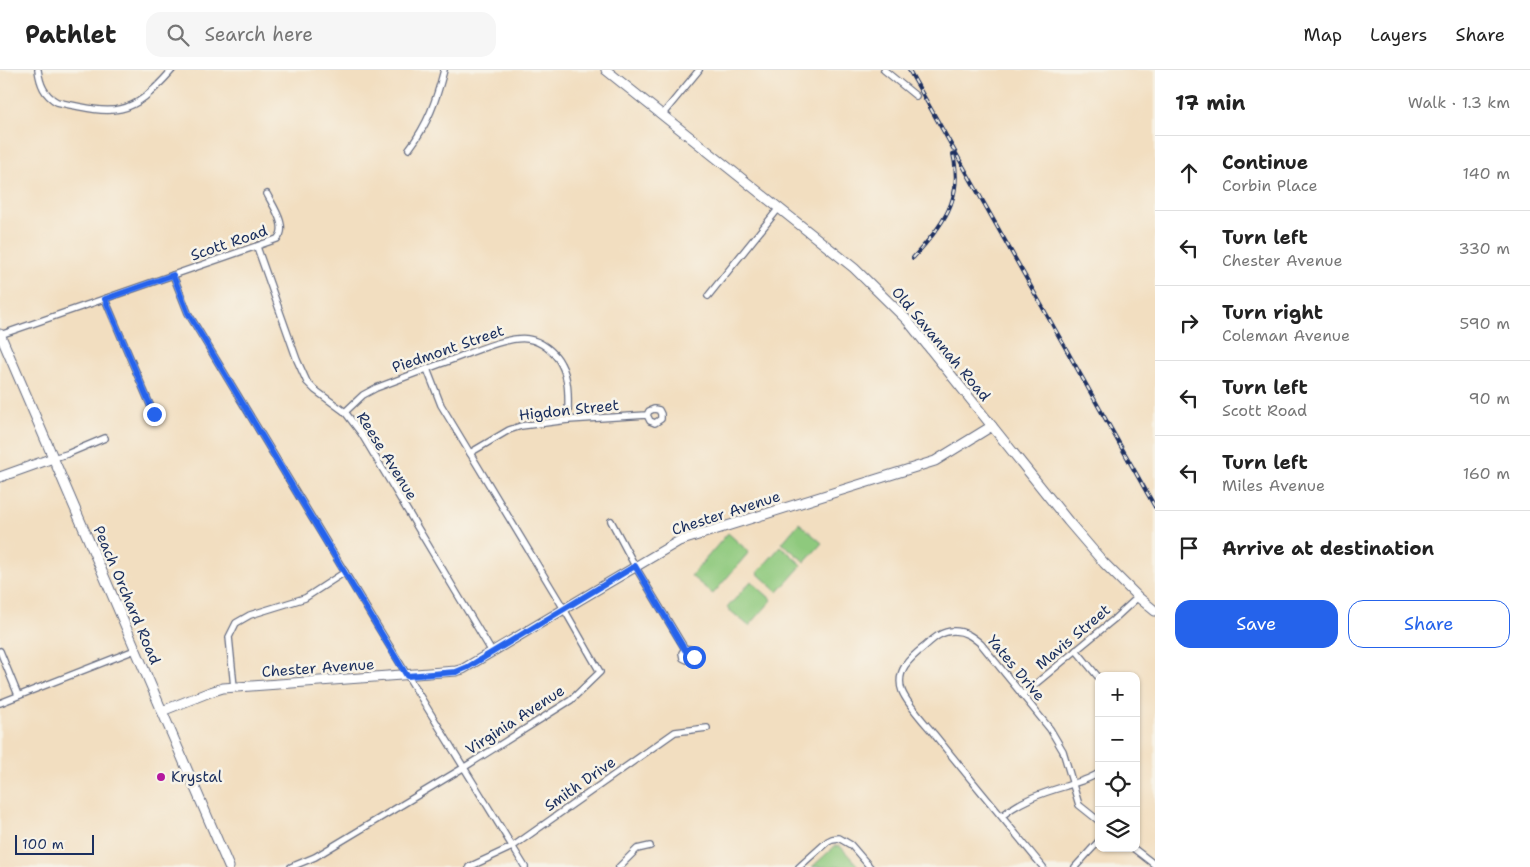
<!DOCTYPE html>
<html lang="en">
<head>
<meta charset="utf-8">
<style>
  body { margin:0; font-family:"Shantell Sans",sans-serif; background:#f6f6f6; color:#222 }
  .controls { position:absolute; right:15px; bottom:15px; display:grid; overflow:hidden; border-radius:10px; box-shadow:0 1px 4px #0004 }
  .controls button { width:45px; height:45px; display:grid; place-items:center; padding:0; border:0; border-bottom:1px solid #e0e0e0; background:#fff; color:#222; font:25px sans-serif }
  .scale { position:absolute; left:15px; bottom:12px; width:79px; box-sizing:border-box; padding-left:5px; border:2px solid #1b2f5e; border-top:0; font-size:14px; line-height:18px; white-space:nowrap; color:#1b2f5e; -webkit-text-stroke:4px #f7f3e8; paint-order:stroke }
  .stop { position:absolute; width:15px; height:15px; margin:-11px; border:4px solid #2563eb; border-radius:50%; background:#fff }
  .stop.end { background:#2563eb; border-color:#fff; box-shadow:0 1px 5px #0008 }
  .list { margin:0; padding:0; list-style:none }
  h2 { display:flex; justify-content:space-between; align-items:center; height:65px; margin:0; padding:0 20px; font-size:21px }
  h2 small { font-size:16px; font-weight:400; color:#767676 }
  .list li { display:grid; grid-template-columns:32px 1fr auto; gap:15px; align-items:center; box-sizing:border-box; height:75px; padding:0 20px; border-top:1px solid #e0e0e0 }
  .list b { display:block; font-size:19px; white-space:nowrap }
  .list p { margin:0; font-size:16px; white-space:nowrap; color:#767676 }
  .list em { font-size:16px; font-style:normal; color:#767676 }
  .actions { display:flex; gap:10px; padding:15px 20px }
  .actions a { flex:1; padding:11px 0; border:1px solid #2563eb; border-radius:15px; text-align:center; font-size:18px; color:#2563eb }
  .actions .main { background:#2563eb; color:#fff }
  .icon { flex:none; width:28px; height:28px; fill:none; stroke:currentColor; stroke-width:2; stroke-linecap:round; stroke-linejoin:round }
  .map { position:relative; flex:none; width:1155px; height:797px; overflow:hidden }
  header { display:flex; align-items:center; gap:30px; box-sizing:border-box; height:70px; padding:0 25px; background:#fff; border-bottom:1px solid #e0e0e0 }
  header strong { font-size:24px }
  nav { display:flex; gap:28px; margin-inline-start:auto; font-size:18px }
  .search { width:350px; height:45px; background:#f6f6f6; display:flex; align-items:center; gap:12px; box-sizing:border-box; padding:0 18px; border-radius:15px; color:#767676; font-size:19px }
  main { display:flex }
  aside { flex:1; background:#fff }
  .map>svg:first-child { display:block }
</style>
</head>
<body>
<header>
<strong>Pathlet</strong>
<div class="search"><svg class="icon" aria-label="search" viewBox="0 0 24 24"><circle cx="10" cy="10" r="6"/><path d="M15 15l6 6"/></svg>Search here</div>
<nav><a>Map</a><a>Layers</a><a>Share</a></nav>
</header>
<main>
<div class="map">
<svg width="1155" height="797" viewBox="0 0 1155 797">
  <rect width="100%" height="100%" fill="#f7f3e8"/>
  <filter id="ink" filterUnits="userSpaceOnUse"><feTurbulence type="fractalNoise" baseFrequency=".02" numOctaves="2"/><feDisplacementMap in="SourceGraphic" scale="10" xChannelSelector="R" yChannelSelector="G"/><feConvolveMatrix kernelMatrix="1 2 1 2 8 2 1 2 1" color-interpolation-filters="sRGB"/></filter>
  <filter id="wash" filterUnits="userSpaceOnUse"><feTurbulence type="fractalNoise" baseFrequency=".0096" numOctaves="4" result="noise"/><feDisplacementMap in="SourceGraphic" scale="20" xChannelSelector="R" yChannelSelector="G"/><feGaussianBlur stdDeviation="1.12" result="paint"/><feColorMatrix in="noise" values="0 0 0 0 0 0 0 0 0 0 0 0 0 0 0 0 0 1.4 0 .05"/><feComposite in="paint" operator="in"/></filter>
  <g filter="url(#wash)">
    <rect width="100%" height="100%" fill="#f2dec0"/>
    <g fill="#8ec97d" stroke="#547c6e">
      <path d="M799,453l23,20 -17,19 -23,-19z"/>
      <path d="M728,463l21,19 -36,42 -22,-18z"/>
      <path d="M781,476l21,19 -24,27 -21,-19z"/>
      <path d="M751,511l21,19 -23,26 -22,-18z"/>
      <path d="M835,776h5l19,21h-47z"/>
    </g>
  </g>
  <g filter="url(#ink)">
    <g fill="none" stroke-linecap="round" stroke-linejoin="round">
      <g stroke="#666c80" stroke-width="8">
        <g id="street">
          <path d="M38,0c2,14 6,25 19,32 59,13 73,16 115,-32"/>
          <path d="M884,0l32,26"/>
          <path d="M662,45l37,-45"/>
          <path d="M409,79c19,-25 27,-48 35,-79"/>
          <path d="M257,177l40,113 10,22 8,8 30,22 16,21 131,219"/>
          <path d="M173,205l15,38 219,362 118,192"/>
          <path d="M708,226l71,-88"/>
          <path d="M105,229l49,115"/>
          <path d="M0,265l277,-96c12,-11 -4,-33 -10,-45"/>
          <path d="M345,342l18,-17 13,-7c21,-8 43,-16 64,-24 21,-7 68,-29 88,-25 13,2 27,13 33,25 9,16 7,38 7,56"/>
          <path d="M470,383l39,-23 12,-4 47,-6 79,-5 2,-4 5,-2 5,1 2,4v5l-6,4 -5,-2 -3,-6"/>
          <path d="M53,388l14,-4 38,-16"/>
          <path d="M611,451l24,45 50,83 -3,4 1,5 4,2h5l2,-7c-3,-4 -4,-5 -9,-4"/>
          <path d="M1076,580l23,28"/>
          <path d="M0,581l18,44"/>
          <path d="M234,617l-5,-50 7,-14 14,-8 55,-17 40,-26"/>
          <path d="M1022,625l91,-75 25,-23"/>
          <path d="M0,633l135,-53"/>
          <path d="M1002,746c19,-16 40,-23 64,-30 12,-4 22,-6 33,-13"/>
          <path d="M1133,778l22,17"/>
          <path d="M291,797l24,-10 148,-89 108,-68 29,-28 -36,-63 -123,-204 -14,-36"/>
          <path d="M469,797l43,-20 163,-115 32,-4"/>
          <path d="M619,797l18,-18 13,-3"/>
          <path d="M799,797l29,-26 4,-2 7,-1 12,7 19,22"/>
          <path d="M1043,797c-36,-44 -73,-88 -109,-133 -9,-11 -27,-30 -32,-43 -7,-20 8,-33 22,-44 9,-8 17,-16 30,-16 11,0 19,6 27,13l69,85 13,22 16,54 20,16"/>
          <path d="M1075,797l24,-26"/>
        </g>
      </g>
      <g stroke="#666c80" stroke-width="11">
        <g id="secondary">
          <path d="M606,0l248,198 53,52 161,201 36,42 34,34 17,14"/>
          <path d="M0,407l53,-19"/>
          <path d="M162,641l48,-19 13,-4 233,-17 7,-2 216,-128 256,-80 57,-35"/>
        </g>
      </g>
      <g stroke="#666c80" stroke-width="11">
        <path id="primary" d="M0,264l229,533"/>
      </g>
      <use href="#street" stroke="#fff" stroke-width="5.5"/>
      <use href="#secondary" stroke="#fff" stroke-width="9"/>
      <use href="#primary" stroke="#fff" stroke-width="9"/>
      <g stroke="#1b2f5e" stroke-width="4">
        <g id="rail">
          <path d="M909,0l246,437"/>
          <path d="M913,188c29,-33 51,-58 40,-104"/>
        </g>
      </g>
      <use href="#rail" stroke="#f7f3e8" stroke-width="2" stroke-dasharray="5.5" stroke-linecap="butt"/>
    </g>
  </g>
  <g fill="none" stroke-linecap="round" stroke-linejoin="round" filter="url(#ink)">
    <path stroke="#2563eb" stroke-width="6" d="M154,344l-49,-115 68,-24 15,38 219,363 49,-4 12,-5 167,-101 50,84c6,-2 10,0 9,7"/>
  </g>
  <circle fill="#b5179e" stroke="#f7f3e8" stroke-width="2" cx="161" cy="707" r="5"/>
  <g text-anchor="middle" stroke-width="5" stroke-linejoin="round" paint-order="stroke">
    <g font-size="15" fill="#1b2f5e" stroke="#f7f3e8">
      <text transform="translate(229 173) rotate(-19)" y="5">Scott Road</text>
      <text transform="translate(941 274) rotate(50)" y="5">Old Savannah Road</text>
      <text transform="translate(448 279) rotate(-19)" y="5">Piedmont Street</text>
      <text transform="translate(569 340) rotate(-6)" y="5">Higdon Street</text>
      <text transform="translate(387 386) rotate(58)" y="5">Reese Avenue</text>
      <text transform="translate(726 443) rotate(-18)" y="5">Chester Avenue</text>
      <text transform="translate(127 525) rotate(67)" y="5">Peach Orchard Road</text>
      <text transform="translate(1073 567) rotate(-40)" y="5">Mavis Street</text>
      <text transform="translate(318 598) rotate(-4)" y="5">Chester Avenue</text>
      <text transform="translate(1016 598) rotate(50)" y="5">Yates Drive</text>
      <text transform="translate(515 650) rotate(-33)" y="5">Virginia Avenue</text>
      <text transform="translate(580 714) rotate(-35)" y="5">Smith Drive</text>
    </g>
    <g font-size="15" fill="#1b2f5e" stroke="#f7f3e8" text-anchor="start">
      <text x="171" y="712">Krystal</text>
    </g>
  </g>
</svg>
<div class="controls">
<button>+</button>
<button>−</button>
<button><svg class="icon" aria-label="locate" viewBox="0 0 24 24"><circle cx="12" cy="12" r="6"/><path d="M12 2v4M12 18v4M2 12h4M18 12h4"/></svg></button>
<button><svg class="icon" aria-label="layers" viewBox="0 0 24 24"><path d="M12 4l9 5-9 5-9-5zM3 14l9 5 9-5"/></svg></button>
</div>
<div class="scale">100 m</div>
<div class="stop" style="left:694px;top:587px"></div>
<div class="stop end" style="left:154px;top:344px"></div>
</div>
<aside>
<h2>17 min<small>Walk · 1.3 km</small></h2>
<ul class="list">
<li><svg class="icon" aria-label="ahead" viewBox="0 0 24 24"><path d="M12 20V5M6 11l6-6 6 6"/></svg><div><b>Continue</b><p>Corbin Place</p></div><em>140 m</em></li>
<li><svg class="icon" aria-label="left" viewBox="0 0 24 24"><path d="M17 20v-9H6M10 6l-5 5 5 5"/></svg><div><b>Turn left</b><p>Chester Avenue</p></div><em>330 m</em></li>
<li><svg class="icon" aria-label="right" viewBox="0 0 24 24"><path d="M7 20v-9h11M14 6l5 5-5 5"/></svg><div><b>Turn right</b><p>Coleman Avenue</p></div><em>590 m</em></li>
<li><svg class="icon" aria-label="left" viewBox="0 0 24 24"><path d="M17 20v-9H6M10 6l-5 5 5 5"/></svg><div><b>Turn left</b><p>Scott Road</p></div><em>90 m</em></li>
<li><svg class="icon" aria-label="left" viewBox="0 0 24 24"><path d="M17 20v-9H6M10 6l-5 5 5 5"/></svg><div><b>Turn left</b><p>Miles Avenue</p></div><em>160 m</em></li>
<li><svg class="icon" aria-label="arrive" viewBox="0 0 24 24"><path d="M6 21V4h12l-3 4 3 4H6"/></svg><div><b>Arrive at destination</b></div></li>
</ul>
<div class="actions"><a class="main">Save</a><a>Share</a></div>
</aside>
</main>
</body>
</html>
